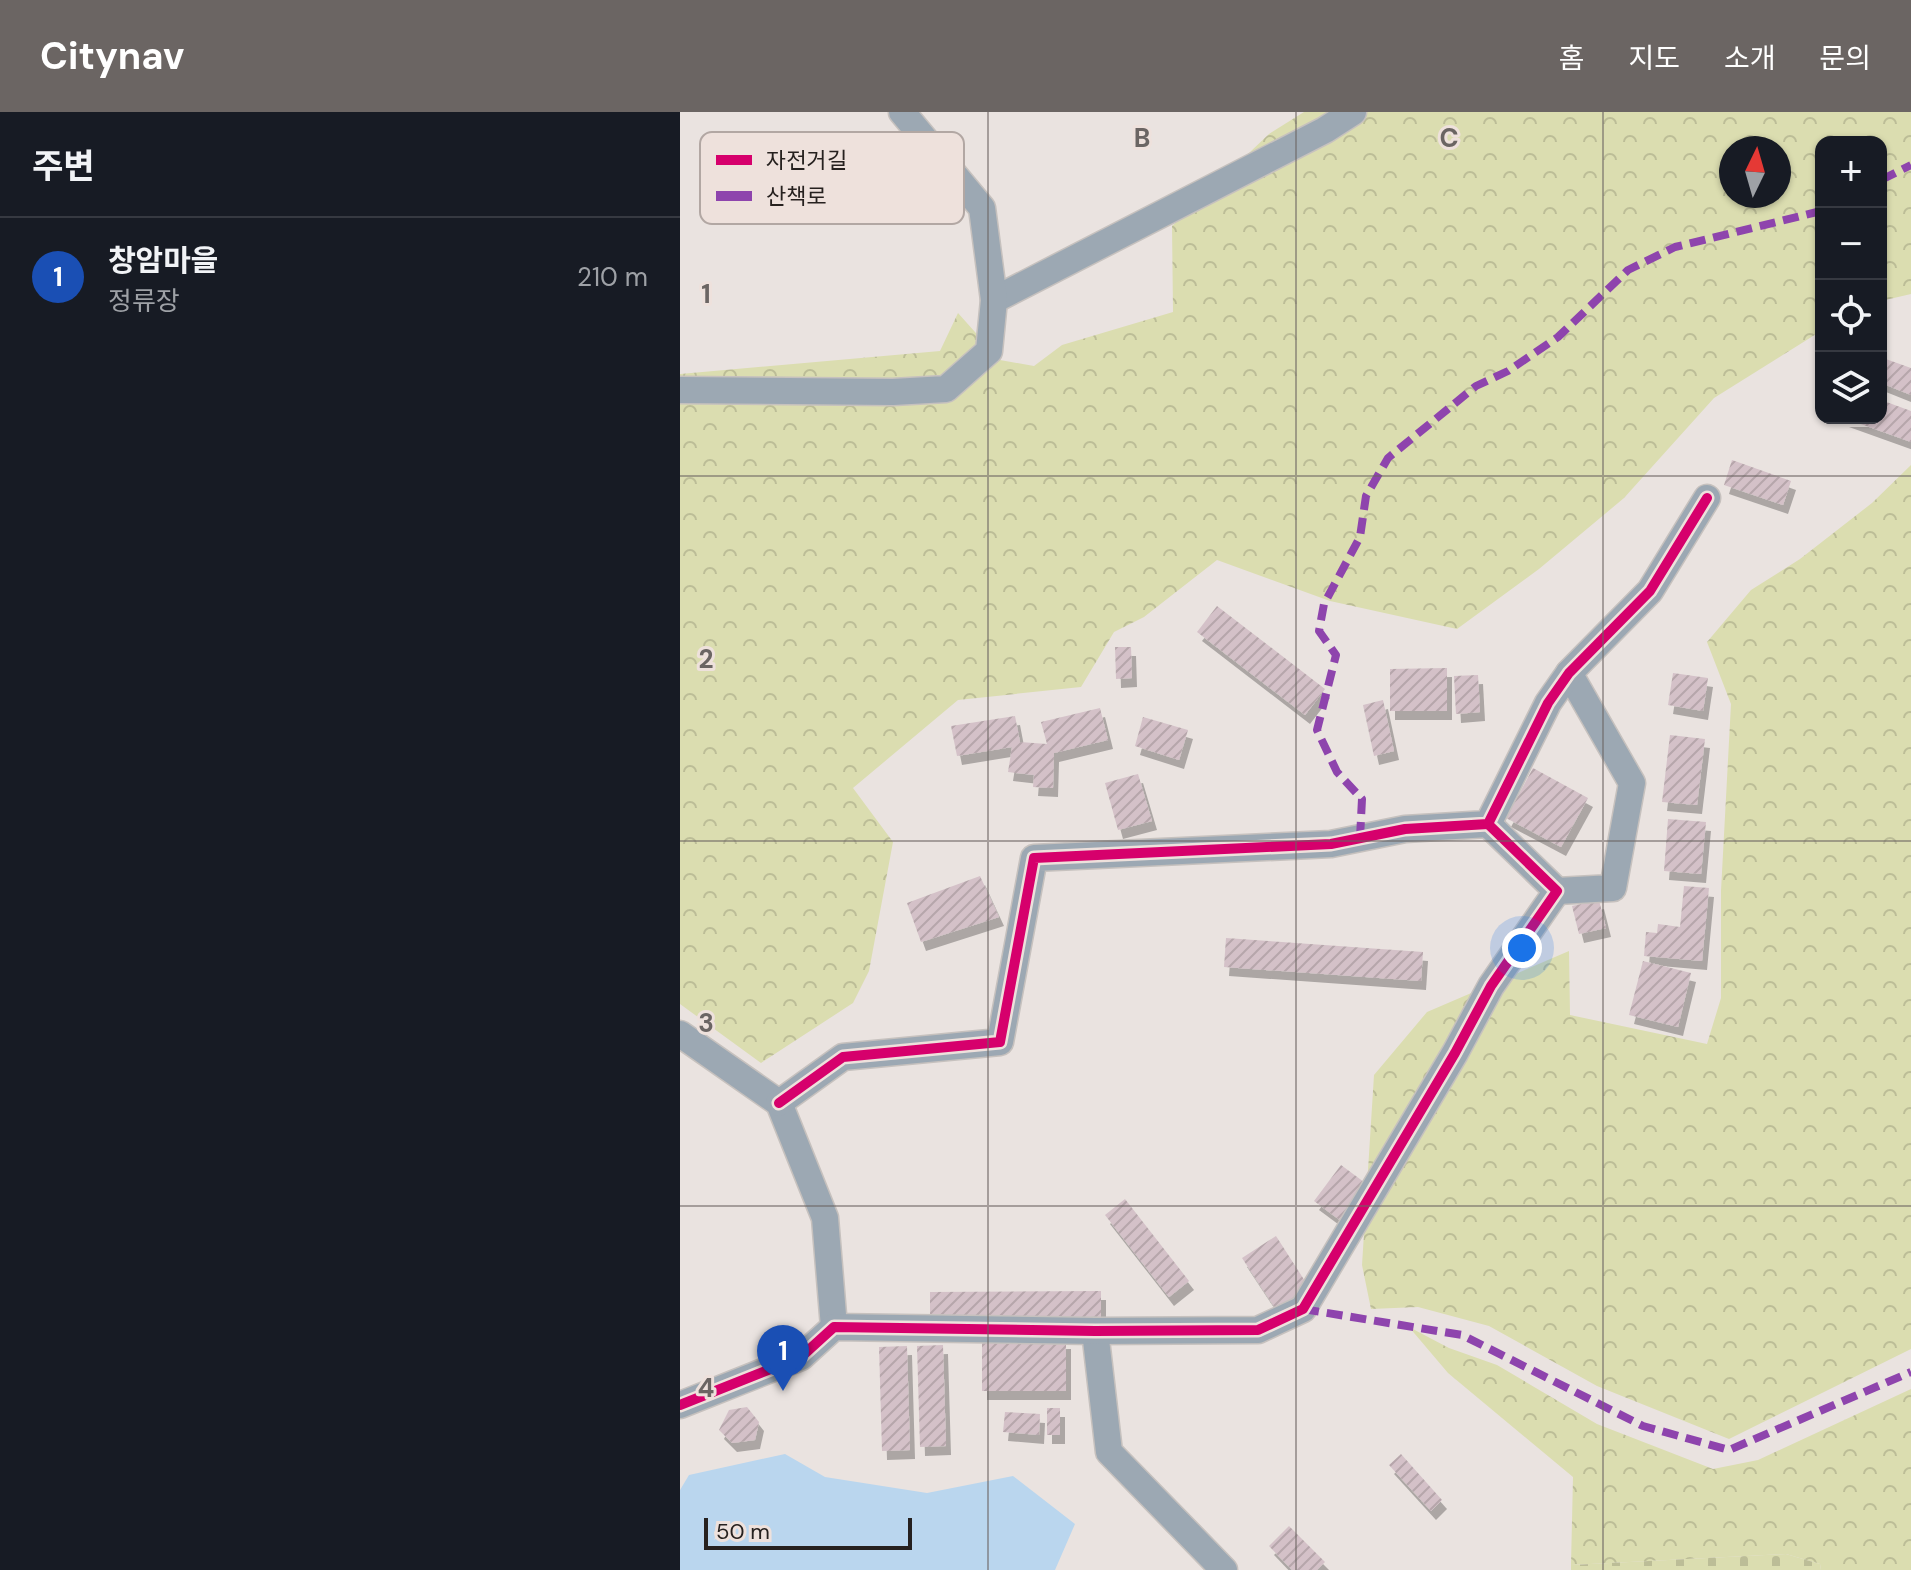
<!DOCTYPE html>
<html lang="ko">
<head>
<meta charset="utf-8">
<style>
  body { margin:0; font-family:"DM Sans","Noto Sans KR",sans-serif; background:#20242c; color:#f1f3f6 }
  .controls { position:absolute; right:24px; top:24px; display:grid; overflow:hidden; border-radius:16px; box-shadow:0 2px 6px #0004 }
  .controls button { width:72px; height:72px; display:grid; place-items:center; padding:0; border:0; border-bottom:2px solid #363941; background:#171b24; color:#f1f3f6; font:40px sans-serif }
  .compass { position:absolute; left:1039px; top:24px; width:72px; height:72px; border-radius:50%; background:#171b24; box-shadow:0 2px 6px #0004; rotate:5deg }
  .scale { position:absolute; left:24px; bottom:20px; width:208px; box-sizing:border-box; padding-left:8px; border:4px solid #26211f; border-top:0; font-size:22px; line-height:28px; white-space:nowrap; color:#26211f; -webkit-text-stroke:6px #eee1dc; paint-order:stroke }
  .you { position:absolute; left:842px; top:836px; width:28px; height:28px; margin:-20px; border:6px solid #fff; border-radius:50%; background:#1a73e8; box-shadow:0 0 0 12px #1a73e833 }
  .badge { display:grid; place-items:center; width:52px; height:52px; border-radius:50%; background:#6b6563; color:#fff; font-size:26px; font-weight:700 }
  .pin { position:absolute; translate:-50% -66px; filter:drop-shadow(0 2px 4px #0008) }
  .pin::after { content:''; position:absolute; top:42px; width:28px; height:24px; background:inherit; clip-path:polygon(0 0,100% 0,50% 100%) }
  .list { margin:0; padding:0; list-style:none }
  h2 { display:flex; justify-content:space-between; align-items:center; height:104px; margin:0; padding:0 32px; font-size:34px }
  h2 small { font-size:26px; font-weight:400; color:#9ea1a6 }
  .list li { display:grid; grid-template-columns:52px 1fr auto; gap:24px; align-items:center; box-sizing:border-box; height:120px; padding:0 32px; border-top:2px solid #363941 }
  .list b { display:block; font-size:30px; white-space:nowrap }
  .list p { margin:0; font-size:26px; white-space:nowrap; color:#9ea1a6 }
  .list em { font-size:26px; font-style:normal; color:#9ea1a6 }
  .icon { flex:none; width:44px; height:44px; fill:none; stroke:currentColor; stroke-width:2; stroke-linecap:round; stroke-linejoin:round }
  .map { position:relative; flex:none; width:1231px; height:1458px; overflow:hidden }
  header { display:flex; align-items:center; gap:48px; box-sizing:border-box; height:112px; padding:0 40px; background:#6b6563; color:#fff }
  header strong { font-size:38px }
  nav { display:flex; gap:44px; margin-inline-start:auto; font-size:28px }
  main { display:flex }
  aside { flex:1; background:#171b24 }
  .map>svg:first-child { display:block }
</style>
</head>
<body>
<header>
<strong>Citynav</strong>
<nav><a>홈</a><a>지도</a><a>소개</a><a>문의</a></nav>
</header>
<main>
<aside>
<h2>주변<small></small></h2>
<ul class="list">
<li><span class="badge" style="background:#1a4fb4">1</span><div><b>창암마을</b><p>정류장</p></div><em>210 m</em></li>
</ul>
</aside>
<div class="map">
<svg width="1231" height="1458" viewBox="0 0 1231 1458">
  <defs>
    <pattern id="forest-crowns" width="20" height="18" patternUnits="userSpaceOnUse" patternTransform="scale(2)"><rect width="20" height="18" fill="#dbddb0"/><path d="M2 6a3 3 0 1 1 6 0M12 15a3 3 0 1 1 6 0" fill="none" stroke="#bcbd97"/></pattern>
    <pattern id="cemetery-stones" width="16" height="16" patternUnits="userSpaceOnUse" patternTransform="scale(2)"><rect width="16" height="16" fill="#dbddb0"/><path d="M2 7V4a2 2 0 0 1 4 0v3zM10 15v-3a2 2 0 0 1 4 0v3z" fill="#bcbd97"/></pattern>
    <pattern id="building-hatch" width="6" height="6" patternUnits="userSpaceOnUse" patternTransform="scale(2)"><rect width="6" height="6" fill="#d4c1c8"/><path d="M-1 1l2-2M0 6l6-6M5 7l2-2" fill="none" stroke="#b6a6ab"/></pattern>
    <filter id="shadow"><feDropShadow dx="5" dy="9" stdDeviation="0" flood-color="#0004"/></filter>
  </defs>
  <rect width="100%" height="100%" fill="#eae3e0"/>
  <g fill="url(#forest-crowns)" fill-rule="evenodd">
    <path d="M624,0h607v182l-30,7v-159h-60v189l-107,67 -90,100 -85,71 -82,60 -127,-28 -113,-41 -73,57 -30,15 -33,55 -123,13 -105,88 40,54 -24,129 -16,32 -92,60 -81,-59v-630l260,-23 18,-38 42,47 34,6 28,-21 111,-33 -1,-86 97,-92zM1051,36h48v48h-48z"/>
    <path d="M1231,353v884l-182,90 -132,-53 -108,-60 -71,-19 -47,2 -9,-44 12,-190 53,-63 142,-61 1,64 137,29 14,-46v-107l10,-187 -24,-62 44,-52 49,-31 72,-56z"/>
    <path d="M729,1215l40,21 48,17 100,59 116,45 45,-9 153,-71v181h-90l-1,-6 -34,-10 -215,11 2,-88 -125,-104z"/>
  </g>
  <path fill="url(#cemetery-stones)" d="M1106,1442l34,10 1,6h-250v-5z"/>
  <path fill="#bad6ee" d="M105,1342l40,23 102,16 86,-17 62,48 -20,46h-375v-80l9,-15z"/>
  <g fill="url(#building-hatch)" filter="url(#shadow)">
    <path d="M1203,246l28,10v27l-30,-12z"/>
    <path d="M1201,288l30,11v31l-67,-24h37z"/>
    <path d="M1052,348l59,21 -8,24 -59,-20z"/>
    <path d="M537,494l108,83 -20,26 -108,-83z"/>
    <path d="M435,535h16l1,31 -16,1z"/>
    <path d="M767,556v43h-57v-42z"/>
    <path d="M993,561l35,5 -5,33 -35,-6z"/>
    <path d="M798,563l2,37 -24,2 -2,-38z"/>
    <path d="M703,588l11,51 -20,5 -11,-51z"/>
    <path d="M420,596l8,32 -54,13 -1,35 -20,-1 1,-12 -26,-3 4,-25 -55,9 -6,-30 64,-10 5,26 27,2 -6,-22z"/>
    <path d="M463,605l45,13 -9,30 -44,-14z"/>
    <path d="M990,623l35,4 -8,66 -35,-3z"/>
    <path d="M853,656l55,30 -27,49 -55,-29z"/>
    <path d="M458,662l14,47 -34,9 -13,-47z"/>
    <path d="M988,707l38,3 -5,52 -37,-3z"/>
    <path d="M300,764l19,41 -78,25 -14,-39z"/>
    <path d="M1004,774l25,2 -7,73 -58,-5 2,-24 11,1 1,-9 22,3z"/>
    <path d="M919,788l7,28 -27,6 -7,-28z"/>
    <path d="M546,826l197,14 -2,29 -197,-14z"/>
    <path d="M963,849l48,12 -13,54 -49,-12z"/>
    <path d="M661,1053l27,20 -27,36 -27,-20z"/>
    <path d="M445,1087l64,82 -20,16 -64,-82z"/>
    <path d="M596,1124l36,56 -33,22 -37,-56z"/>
    <path d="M421,1179v30l-171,1v-30z"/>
    <path d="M386,1228v51h-84v-50z"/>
    <path d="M263,1233l3,101 -26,1 -3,-101z"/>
    <path d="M227,1234l3,104 -28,1 -3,-104z"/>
    <path d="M67,1295l12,15 -4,18 -23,3 -13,-13 10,-20z"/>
    <rect x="367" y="1296" width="13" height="27"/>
    <path d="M325,1300l35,2 -1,21 -36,-3z"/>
    <path d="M721,1342l41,46 -11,11 -42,-46z"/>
    <path d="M609,1414l36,36 -8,8h-25l-23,-24z"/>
  </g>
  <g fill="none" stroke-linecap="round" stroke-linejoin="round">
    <g stroke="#c6c1be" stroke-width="29">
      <g id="street">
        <path d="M314,188l331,-170 28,-18"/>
        <path d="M0,278l213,2 53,-3 43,-38 5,-51 -12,-92 -80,-96"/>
        <path d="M877,779l56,-3 19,-105 -63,-110"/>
        <path d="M0,922l99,69 46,115 9,109"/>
        <path d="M99,991l64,-46 157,-15 34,-184 297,-14 74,-15 83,-5 60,-121 21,-30 81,-82 57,-93"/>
        <path d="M415,1219l14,121 115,118"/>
        <path d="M0,1293l121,-48 33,-30 261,4 163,-1 45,-21 152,-256 36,-67 66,-95 -69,-67"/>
      </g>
    </g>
    <use href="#street" stroke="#9ca8b3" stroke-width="26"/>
    <g stroke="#8e44ad" stroke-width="8" stroke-dasharray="16 8" stroke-linecap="butt">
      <path d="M1201,68l30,-15"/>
      <path d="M680,726l2,-39 -25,-27 -20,-42 19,-75 -17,-24 5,-27 36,-67 6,-41 22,-38 88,-72 32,-15 50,-34 70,-67 47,-23 146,-36"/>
      <path d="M623,1197l159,26 181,91 86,24 182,-78"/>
    </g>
    <g stroke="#eee1dc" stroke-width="15">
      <g id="cycleway">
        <path d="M99,991l64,-46 157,-15 34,-184 297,-14 74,-15 83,-5 60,-121 21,-30 81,-82 57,-93"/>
        <path d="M0,1293l121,-48 33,-30 261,4 163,-1 45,-21 152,-256 36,-67 66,-95 -69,-67"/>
      </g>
    </g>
    <use href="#cycleway" stroke="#d6006c" stroke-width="10"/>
  </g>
  <path fill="none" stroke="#6b6563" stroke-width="2" stroke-opacity="0.55" d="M308,0v1458M616,0v1458M923,0v1458M0,364h1231M0,729h1231M0,1094h1231"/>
  <rect x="20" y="20" width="264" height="92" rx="12" fill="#eee1dc" stroke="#b2a7a3" stroke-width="2"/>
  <rect x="36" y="43" width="36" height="10" fill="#d6006c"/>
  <rect x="36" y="79" width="36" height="10" fill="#8e44ad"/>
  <g font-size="22" fill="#26211f">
    <text x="86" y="56">자전거길</text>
    <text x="86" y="92">산책로</text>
  </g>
  <g font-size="26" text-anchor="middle" font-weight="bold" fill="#6b6563" stroke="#eee1dc" stroke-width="6" stroke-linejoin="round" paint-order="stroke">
    <text x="462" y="35">B</text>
    <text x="769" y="35">C</text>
    <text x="26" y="191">1</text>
    <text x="26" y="556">2</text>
    <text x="26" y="920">3</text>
    <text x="26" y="1285">4</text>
  </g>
</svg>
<div class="controls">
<button>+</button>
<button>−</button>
<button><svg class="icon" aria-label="locate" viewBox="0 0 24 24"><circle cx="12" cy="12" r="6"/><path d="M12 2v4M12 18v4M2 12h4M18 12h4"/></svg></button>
<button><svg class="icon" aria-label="layers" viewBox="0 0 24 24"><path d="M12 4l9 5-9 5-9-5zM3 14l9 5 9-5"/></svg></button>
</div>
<svg class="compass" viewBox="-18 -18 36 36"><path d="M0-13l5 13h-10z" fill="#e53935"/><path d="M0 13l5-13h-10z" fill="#9ea1a6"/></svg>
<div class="scale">50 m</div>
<div class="you"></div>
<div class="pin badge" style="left:103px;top:1279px;background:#1a4fb4">1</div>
</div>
</main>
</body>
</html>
